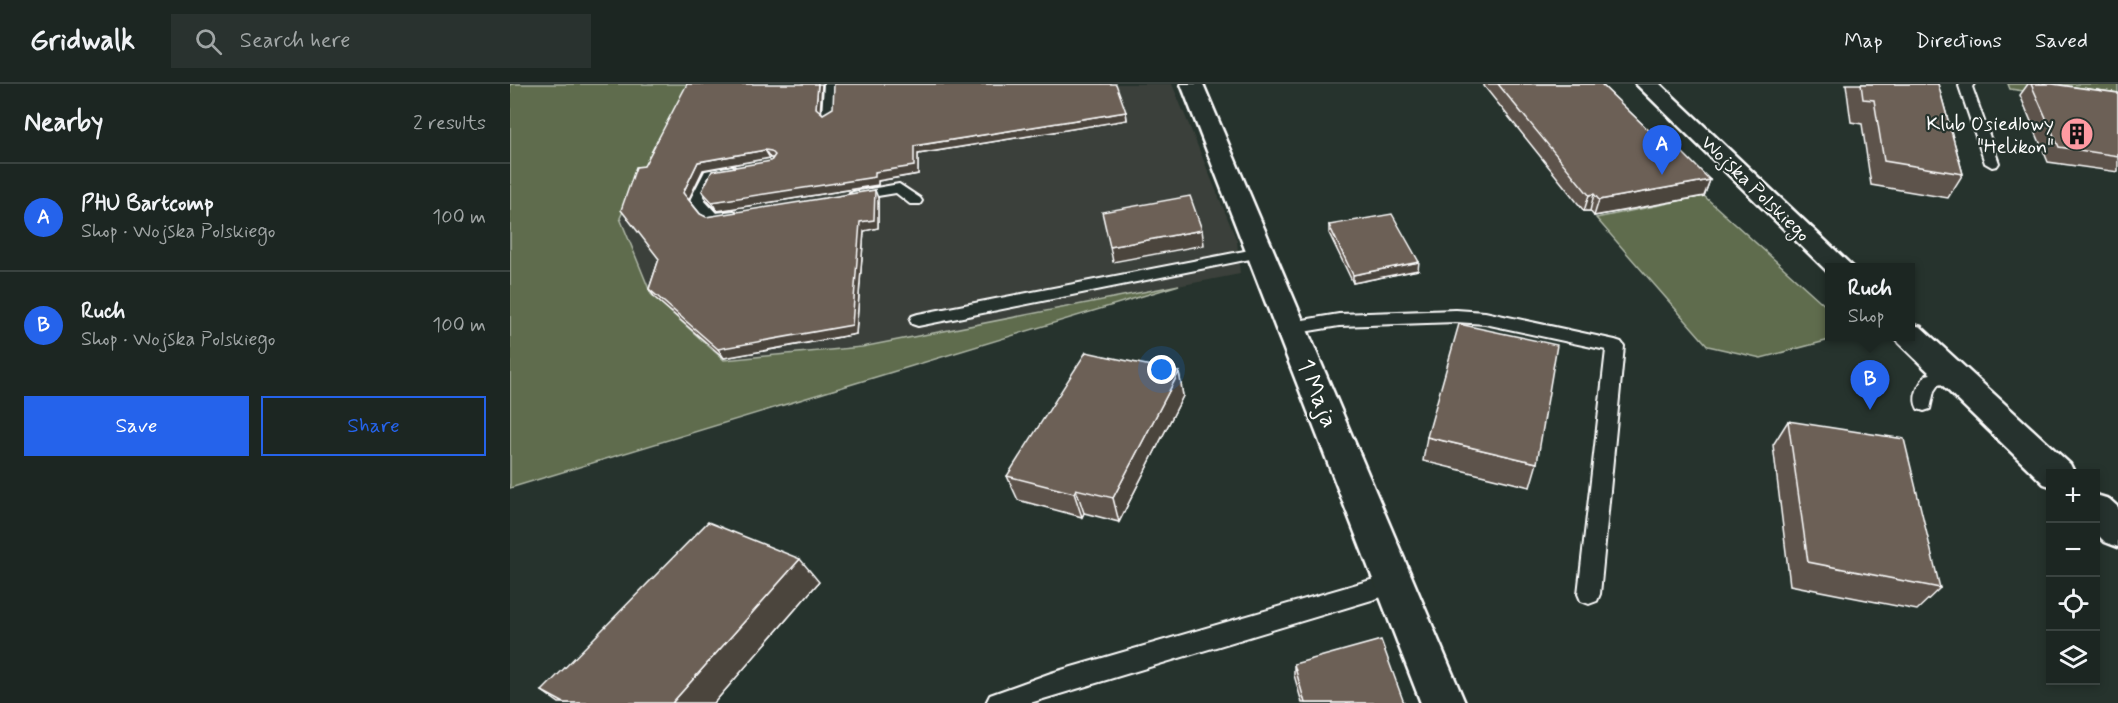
<!DOCTYPE html>
<html lang="en">
<head>
<meta charset="utf-8">
<style>
  body { margin:0; font-family:Mynerve,sans-serif; background:#29322f; color:#f1f3f6 }
  .controls { position:absolute; right:18px; bottom:18px; display:grid; overflow:hidden; border-radius:0px; box-shadow:0 3px 9px #0003 }
  .controls button { width:54px; height:54px; display:grid; place-items:center; padding:0; border:0; border-bottom:2px solid #3a4340; background:#1c2622; color:#f1f3f6; font:30px sans-serif }
  .you { position:absolute; left:652px; top:286px; width:21px; height:21px; margin:-15px; border:4px solid #fff; border-radius:50%; background:#1a73e8; box-shadow:0 0 0 9px #1a73e833 }
  .badge { display:grid; place-items:center; width:39px; height:39px; border-radius:50%; background:#2563eb; color:#fff; font-size:20px; font-weight:700 }
  .pin { position:absolute; translate:-50% -50px; filter:drop-shadow(0 2px 3px #0008) }
  .pin::after { content:''; position:absolute; top:32px; width:21px; height:18px; background:inherit; clip-path:polygon(0 0,100% 0,50% 100%) }
  .popup { position:absolute; left:1315px; top:179px; width:90px; height:78px; box-sizing:border-box; display:grid; place-content:center; border-radius:0px; background:#1c2622; filter:drop-shadow(0 2px 4px #0005); font-size:20px; white-space:nowrap; color:#a0a5a5 }
  .popup b { font-size:22px; color:#f1f3f6 }
  .popup::after { content:''; position:absolute; left:50%; top:100%; margin-left:-12px; border:12px solid transparent; border-top-color:#1c2622 }
  .list { margin:0; padding:0; list-style:none }
  h2 { display:flex; justify-content:space-between; align-items:center; height:78px; margin:0; padding:0 24px; font-size:26px }
  h2 small { font-size:20px; font-weight:400; color:#a0a5a5 }
  .list li { display:grid; grid-template-columns:39px 1fr auto; gap:18px; align-items:center; box-sizing:border-box; height:108px; padding:0 24px; border-top:2px solid #3a4340 }
  .list b { display:block; font-size:22px; white-space:nowrap }
  .list p { margin:0; font-size:20px; white-space:nowrap; color:#a0a5a5 }
  .list em { font-size:20px; font-style:normal; color:#a0a5a5 }
  .actions { display:flex; gap:12px; padding:18px 24px }
  .actions a { flex:1; padding:14px 0; border:2px solid #2563eb; border-radius:0px; text-align:center; font-size:21px; color:#2563eb }
  .actions .main { background:#2563eb; color:#fff }
  .icon { flex:none; width:33px; height:33px; fill:none; stroke:currentColor; stroke-width:2; stroke-linecap:round; stroke-linejoin:round }
  .map { position:relative; flex:none; width:1608px; height:619px; overflow:hidden }
  header { display:flex; align-items:center; gap:36px; box-sizing:border-box; height:84px; padding:0 30px; background:#1c2622; border-bottom:2px solid #3a4340 }
  header strong { font-size:28px }
  nav { display:flex; gap:33px; margin-inline-start:auto; font-size:21px }
  .search { width:420px; height:54px; background:#29322f; display:flex; align-items:center; gap:15px; box-sizing:border-box; padding:0 21px; border-radius:0px; color:#a0a5a5; font-size:22px }
  main { display:flex }
  aside { flex:1; background:#1c2622 }
  .map>svg:first-child { display:block }
</style>
</head>
<body>
<header>
<strong>Gridwalk</strong>
<div class="search"><svg class="icon" aria-label="search" viewBox="0 0 24 24"><circle cx="10" cy="10" r="6"/><path d="M15 15l6 6"/></svg>Search here</div>
<nav><a>Map</a><a>Directions</a><a>Saved</a></nav>
</header>
<main>
<aside>
<h2>Nearby<small>2 results</small></h2>
<ul class="list">
<li><span class="badge">A</span><div><b>PHU Bartcomp</b><p>Shop · Wojska Polskiego</p></div><em>100 m</em></li>
<li><span class="badge">B</span><div><b>Ruch</b><p>Shop · Wojska Polskiego</p></div><em>100 m</em></li>
</ul>
<div class="actions"><a class="main">Save</a><a>Share</a></div>
</aside>
<div class="map">
<svg width="1608" height="619" viewBox="0 0 1608 619">
  <rect width="100%" height="100%" fill="#26332d"/>
  <filter id="ink" filterUnits="userSpaceOnUse"><feTurbulence type="fractalNoise" baseFrequency=".0167" numOctaves="2"/><feDisplacementMap in="SourceGraphic" scale="12" xChannelSelector="R" yChannelSelector="G"/><feConvolveMatrix kernelMatrix="1 2 1 2 8 2 1 2 1" color-interpolation-filters="sRGB"/></filter>
  <g filter="url(#ink)">
    <path fill="#3b413a" d="M182,0h480l65,157 3,33 -378,73 -138,13 -73,-66 -31,-76 19,-43z"/>
    <g fill="#5e6c4e" stroke="#aeb6a6" stroke-width="1.5">
      <path d="M0,0h182l-53,91 -19,43 31,76 73,66 138,-13 317,-62 -669,203z"/>
      <path d="M1498,0h110v21l-108,-16z"/>
      <path d="M1194,112l125,113 1,27 11,1 -80,21 -53,-12 -112,-128z"/>
    </g>
    <g fill="none" stroke-linecap="round" stroke-linejoin="round">
      <g stroke="#fff" stroke-width="4">
        <g id="service">
          <path d="M314,0h12l-2,32 -6,4 -6,-4z"/>
          <path d="M1450,0h14l-2,3 27,76 -2,3 -5,1 -7,-4 -26,-77z"/>
          <path d="M222,82l7,4 -2,3 -22,4 -11,23 12,13 18,-2 7,4 -7,4 -27,2 -17,-21 15,-29z"/>
          <path d="M389,100l21,14 2,3 -2,3h-10l-14,-11 -43,7 -7,-4 7,-4z"/>
          <path d="M750,164l8,5 -3,3 -347,70 -6,-2 -2,-4 2,-4 6,-2z"/>
          <path d="M946,226l29,2 130,28 6,2 3,4 -24,248 -3,7 -8,3 -8,-3 -3,-7 28,-244 -121,-26 -29,-2 -117,4 -48,8 -6,-2 -2,-4 2,-4 6,-2 48,-8z"/>
          <path d="M1443,285l6,1 3,5 -3,5 -21,5 -4,6 -4,18 -6,2 -6,-2c-7,-12 1,-24 8,-34z"/>
          <path d="M885,489l8,3 3,7 -3,7 -8,3 -365,110h-44l4,-8 61,-22z"/>
        </g>
      </g>
      <g stroke="#fff" stroke-width="5">
        <g id="minor">
          <path d="M671,0h22l262,619h-44z"/>
          <path d="M1126,0h24l194,184h-24v6z"/>
          <path d="M1400,240l11,3 149,137 5,10h-25v12l-6,-2 -145,-141 -4,-7h15z"/>
          <path d="M1586,411l13,4 9,8v40l-13,-5 -9,-9z"/>
        </g>
      </g>
      <use href="#service" fill="#26332d" fill-rule="evenodd"/>
      <use href="#minor" fill="#26332d" fill-rule="evenodd"/>
    </g>
    <g fill="#5d534b" stroke="#fff" stroke-width="1.5">
      <path d="M974,0h117l63,61 46,35 -6,16 -110,20 -4,-5h-6l-100,-125z"/>
      <path d="M1336,0h92l25,90 -15,24 -77,-13 -9,-61 -11,-2z"/>
      <path d="M1518,0h24l66,9v79l-70,-10 -28,-67z"/>
      <path d="M310,27l3,3 303,-2 1,8 -209,34v20l-40,7v4l-161,26 -10,-11 -5,-9 69,-30 2,-3h-3l-67,12 -14,30 11,14 6,3 172,-19v30l-14,3 -8,103 -132,24 -69,-60 -6,-9 10,-30 -15,-93z"/>
      <path d="M819,141l89,45 -65,13 -24,-50z"/>
      <path d="M669,288l4,24 -64,126 -35,-9 -2,4 -64,-17 -11,-24z"/>
      <path d="M1278,337l152,167 -23,22 -127,-25 -17,-140z"/>
      <path d="M917,353l110,26 -7,24 -107,-26z"/>
      <path d="M309,498l-105,121h-155l-17,-12z"/>
      <path d="M784,580l110,39h-102l-8,-28z"/>
    </g>
    <g fill="#4c443d" stroke="#fff" stroke-width="1.5">
      <path d="M308,0h4l-2,32 -4,-8z"/>
      <path d="M616,28l1,8 -209,34v20l-40,7v4l-161,26 -5,-9 163,-30 39,-26z"/>
      <path d="M255,66l5,8 -67,12 -15,31 -5,-8 15,-31z"/>
      <path d="M1200,96l-6,16 -110,20 5,-16z"/>
      <path d="M365,106l3,8v30l-14,3 -8,103 -132,24 -6,-9 142,-127z"/>
      <path d="M1084,110l-4,17h-6l5,-16z"/>
      <path d="M692,146l2,15 -91,17 -3,-15z"/>
      <path d="M909,178l-1,8 -65,13v-8z"/>
      <path d="M669,288l4,24 -64,126 -6,-24z"/>
      <path d="M566,405l8,24 -2,4 -8,-24z"/>
      <path d="M290,475l19,23 -105,121h-42z"/>
    </g>
    <g fill="#6c6157" stroke="#fff" stroke-width="1.5">
      <path d="M177,0h131l-2,24 7,6 10,-6 1,-24h282l10,28 -212,34v20l-39,6v5l-163,25 -10,-11 10,-20 59,-10 4,-6 -4,-4 -6,-1 -67,12 -15,31 17,21 6,3 169,-27 -1,30 -14,2 -8,103 -134,24 -69,-60 10,-30 -38,-49 15,-43 8,-1z"/>
      <path d="M988,0h103l63,61 9,-2 37,37 -111,20 -5,-6 -5,1z"/>
      <path d="M1351,0h77l25,90 -79,-13 -10,-61 -11,-1z"/>
      <path d="M1521,0h21l66,9v63l-59,-9z"/>
      <path d="M680,112l12,34 -92,17 -8,-35z"/>
      <path d="M882,130l27,48 -66,13 -24,-50z"/>
      <path d="M949,240l98,21 -20,118 -110,-26z"/>
      <path d="M576,268l93,20 -66,126 -37,-9 -2,4 -67,-17z"/>
      <path d="M1278,337l116,18 36,149 -132,-26z"/>
      <path d="M198,438l92,37 -128,144h-108l-22,-12z"/>
      <path d="M871,556l23,63h-99l-11,-39z"/>
    </g>
  </g>
  <defs>
    <g id="building-disc" transform="scale(1.725)"><circle r="9.5" fill="#ff9aa2" stroke="#26332d"/><path d="M-4-6H4V6H1V3H-1V6H-4ZM-2.5-4.3h1.7v1.8h-1.7ZM.8-4.3h1.7v1.8H.8ZM-2.5-1h1.7V.8h-1.7ZM.8-1h1.7V.8H.8Z" fill="#111"/></g>
  </defs>
  <g fill-rule="evenodd">
    <use href="#building-disc" x="1567" y="50"/>
  </g>
  <g text-anchor="middle" stroke-width="4.5" stroke-linejoin="round" paint-order="stroke">
    <g font-size="20" fill="#fff" stroke="#26332d" text-anchor="end">
      <text x="1544" y="46">Klub Osiedlowy<tspan x="1544" dy="23">"Helikon"</tspan></text>
    </g>
    <g font-size="20" fill="#fff" stroke="#26332d">
      <text transform="translate(1246 104) rotate(44)" y="7">Wojska Polskiego</text>
    </g>
    <g font-size="24" fill="#fff" stroke="#26332d">
      <text transform="translate(808 309) rotate(68)" y="8">1 Maja</text>
    </g>
  </g>
</svg>
<div class="controls">
<button>+</button>
<button>−</button>
<button><svg class="icon" aria-label="locate" viewBox="0 0 24 24"><circle cx="12" cy="12" r="6"/><path d="M12 2v4M12 18v4M2 12h4M18 12h4"/></svg></button>
<button><svg class="icon" aria-label="layers" viewBox="0 0 24 24"><path d="M12 4l9 5-9 5-9-5zM3 14l9 5 9-5"/></svg></button>
</div>
<div class="you"></div>
<div class="pin badge" style="left:1152px;top:91px">A</div>
<div class="pin badge" style="left:1360px;top:326px">B</div>
<div class="popup"><b>Ruch</b>Shop</div>
</div>
</main>
</body>
</html>
